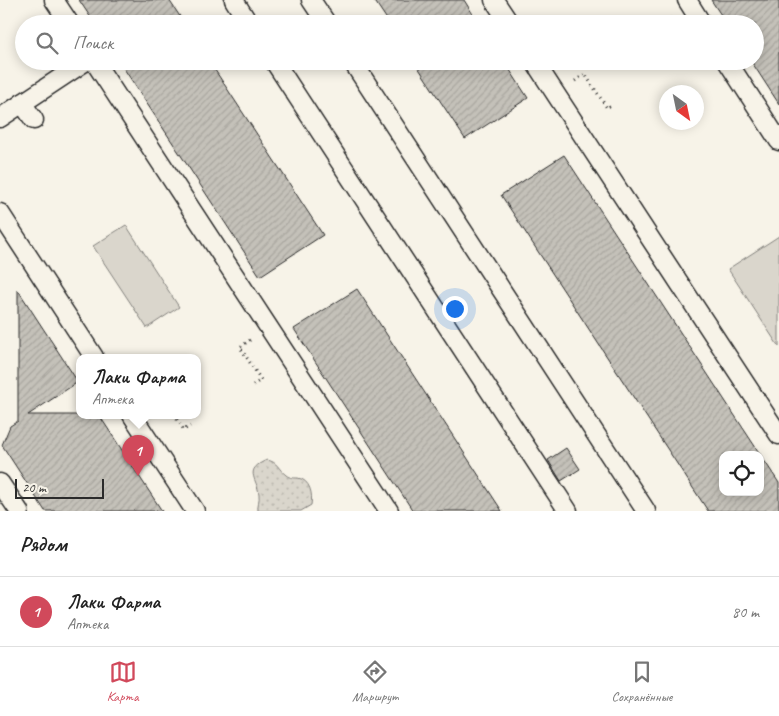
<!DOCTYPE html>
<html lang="ru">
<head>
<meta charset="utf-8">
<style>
  body { margin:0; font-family:Caveat,sans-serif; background:#f2f2f2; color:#222 }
  .controls { position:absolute; right:15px; bottom:15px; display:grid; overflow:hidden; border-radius:10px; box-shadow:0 2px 12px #0003 }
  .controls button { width:45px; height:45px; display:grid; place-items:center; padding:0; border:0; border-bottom:1px solid #e0e0e0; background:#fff; color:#222; font:25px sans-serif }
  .compass { position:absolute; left:659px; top:85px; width:45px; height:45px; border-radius:50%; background:#fff; box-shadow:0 2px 12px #0003; rotate:147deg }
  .scale { position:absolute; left:15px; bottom:12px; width:89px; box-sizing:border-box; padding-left:5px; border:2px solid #2b2b2b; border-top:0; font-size:14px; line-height:18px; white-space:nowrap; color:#2b2b2b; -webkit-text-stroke:4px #f7f3e8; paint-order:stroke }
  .you { position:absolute; left:454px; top:308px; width:18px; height:18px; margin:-12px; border:4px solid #fff; border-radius:50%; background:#1a73e8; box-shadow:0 0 0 8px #1a73e833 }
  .badge { display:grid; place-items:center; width:32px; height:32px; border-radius:50%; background:#d1495b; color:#fff; font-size:16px; font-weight:700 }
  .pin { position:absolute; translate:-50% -41px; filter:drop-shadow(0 1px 2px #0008) }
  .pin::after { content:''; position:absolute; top:26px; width:18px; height:15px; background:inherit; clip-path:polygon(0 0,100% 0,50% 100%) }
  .popup { position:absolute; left:76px; top:354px; width:125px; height:65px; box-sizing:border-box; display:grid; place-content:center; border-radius:10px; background:#fff; filter:drop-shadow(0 1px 4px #0005); font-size:16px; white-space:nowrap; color:#767676 }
  .popup b { font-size:19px; color:#222 }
  .popup::after { content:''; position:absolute; left:50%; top:100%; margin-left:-10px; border:10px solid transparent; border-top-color:#fff }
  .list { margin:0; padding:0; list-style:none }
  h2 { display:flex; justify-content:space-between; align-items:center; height:65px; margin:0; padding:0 20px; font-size:21px }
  h2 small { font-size:16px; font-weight:400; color:#767676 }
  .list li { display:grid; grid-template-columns:32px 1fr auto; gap:15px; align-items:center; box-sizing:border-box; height:70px; padding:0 20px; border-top:1px solid #e0e0e0 }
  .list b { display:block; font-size:19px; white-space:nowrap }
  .list p { margin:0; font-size:16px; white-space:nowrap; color:#767676 }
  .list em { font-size:16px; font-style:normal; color:#767676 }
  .icon { flex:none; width:28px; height:28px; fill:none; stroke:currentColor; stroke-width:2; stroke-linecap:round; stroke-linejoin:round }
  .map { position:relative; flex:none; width:779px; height:511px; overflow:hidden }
  .search { position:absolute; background:#fff; box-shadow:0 2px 12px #0003; left:15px; right:15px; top:15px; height:55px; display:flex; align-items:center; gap:12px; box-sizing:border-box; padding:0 18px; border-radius:28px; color:#767676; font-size:19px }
  .sheet { height:135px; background:#fff }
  nav { display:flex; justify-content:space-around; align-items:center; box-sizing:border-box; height:70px; border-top:1px solid #e0e0e0; background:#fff; font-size:14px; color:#767676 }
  nav a { display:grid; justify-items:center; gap:2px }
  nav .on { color:#d1495b }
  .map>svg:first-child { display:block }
</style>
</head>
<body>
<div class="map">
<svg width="779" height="511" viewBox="0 0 779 511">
  <defs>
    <pattern id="park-dots" width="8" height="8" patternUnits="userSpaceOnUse" patternTransform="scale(1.25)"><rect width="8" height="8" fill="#dad6cc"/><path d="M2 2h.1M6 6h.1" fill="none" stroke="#bbb8af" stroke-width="1.8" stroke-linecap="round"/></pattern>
    <pattern id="building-hatch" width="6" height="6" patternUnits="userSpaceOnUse" patternTransform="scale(1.25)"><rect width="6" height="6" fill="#c4c1b9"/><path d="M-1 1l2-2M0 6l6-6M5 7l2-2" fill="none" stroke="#a9a69f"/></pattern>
  </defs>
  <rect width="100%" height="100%" fill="#f7f3e8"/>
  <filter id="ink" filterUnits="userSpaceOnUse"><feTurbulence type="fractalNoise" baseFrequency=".02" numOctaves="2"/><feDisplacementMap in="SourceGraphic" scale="10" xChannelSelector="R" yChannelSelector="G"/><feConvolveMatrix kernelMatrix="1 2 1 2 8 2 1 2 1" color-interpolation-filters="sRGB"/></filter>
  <g filter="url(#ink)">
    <g fill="#dad6cc" stroke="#82807c">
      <path d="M126,225l53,82 -32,21 -54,-82z"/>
      <path d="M779,236v111l-51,-78z"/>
    </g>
    <path fill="url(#park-dots)" stroke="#82807c" d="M267,460c11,2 11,9 19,15 4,3 7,3 12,3 12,2 15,16 13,27l-10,6h-43c-1,-6 2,-11 1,-17 -2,-16 -16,-24 8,-34z"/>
    <g fill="url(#building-hatch)" stroke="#2b2b2b" fill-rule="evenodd">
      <path d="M79,0h90l16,24h-90z"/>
      <path d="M374,0h90l15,24h-89z"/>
      <path d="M711,0h68v104l-28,-43h4v-37h-28z"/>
      <path d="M119,61h90l114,174 -63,41z"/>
      <path d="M414,61h90l24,37 -63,41z"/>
      <path d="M564,155l215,328v28h-71l-207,-316zM723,455h37v37h-37z"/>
      <path d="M357,289l145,222h-89l-119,-182z"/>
      <path d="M18,290l60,92 -50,33h71l63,96h-117l-43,-66 8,-19 8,-5z"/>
      <path d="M566,448l14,21 -19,12 -13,-21z"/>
    </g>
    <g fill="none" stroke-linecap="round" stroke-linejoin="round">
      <g stroke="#2b2b2b" stroke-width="21">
        <g id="service">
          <path d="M54,0l16,24"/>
          <path d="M234,0l15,24"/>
          <path d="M311,0l16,24"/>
          <path d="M494,0l16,24"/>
          <path d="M687,0l15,24"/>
          <path d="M94,61l295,450"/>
          <path d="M274,61l294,450"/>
          <path d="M352,61l294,450"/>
          <path d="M534,61l245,374"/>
          <path d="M727,61l52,80"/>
          <path d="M22,103l12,17"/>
          <path d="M0,118l86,-57"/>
          <path d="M0,213l94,144"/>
          <path d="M132,415l63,96"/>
          <path d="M0,483l19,28"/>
        </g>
      </g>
      <g stroke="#2b2b2b" stroke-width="3" stroke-dasharray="1 4" stroke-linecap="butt">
        <path d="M662,24l9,-6"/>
        <path d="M676,63l3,-2"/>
        <path d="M575,81l10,-7 22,34 6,-4"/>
        <path d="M250,340l-10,7 21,33 -8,5"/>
        <path d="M174,415l10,15 6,-4"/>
      </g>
      <use href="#service" stroke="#f7f3e8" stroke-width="18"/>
    </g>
  </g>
</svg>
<div class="controls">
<button><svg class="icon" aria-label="locate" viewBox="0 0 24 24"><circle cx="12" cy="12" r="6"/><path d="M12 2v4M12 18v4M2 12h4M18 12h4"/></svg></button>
</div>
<svg class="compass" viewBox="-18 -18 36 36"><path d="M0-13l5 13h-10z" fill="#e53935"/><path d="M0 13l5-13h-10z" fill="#767676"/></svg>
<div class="scale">20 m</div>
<div class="you"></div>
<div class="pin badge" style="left:138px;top:476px">1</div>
<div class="popup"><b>Лаки Фарма</b>Аптека</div>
<div class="search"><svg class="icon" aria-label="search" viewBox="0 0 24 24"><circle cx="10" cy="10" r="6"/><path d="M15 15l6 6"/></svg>Поиск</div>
</div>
<section class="sheet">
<h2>Рядом<small></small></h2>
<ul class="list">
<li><span class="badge">1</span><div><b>Лаки Фарма</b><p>Аптека</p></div><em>80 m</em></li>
</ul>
</section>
<nav>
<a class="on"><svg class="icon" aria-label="map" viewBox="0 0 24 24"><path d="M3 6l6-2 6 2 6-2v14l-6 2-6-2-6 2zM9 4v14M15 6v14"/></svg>Карта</a>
<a><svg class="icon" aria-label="directions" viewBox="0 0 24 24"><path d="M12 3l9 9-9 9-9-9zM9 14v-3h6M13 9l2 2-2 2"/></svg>Маршрут</a>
<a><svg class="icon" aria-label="saved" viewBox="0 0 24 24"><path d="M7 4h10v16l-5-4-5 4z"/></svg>Сохранённые</a>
</nav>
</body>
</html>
